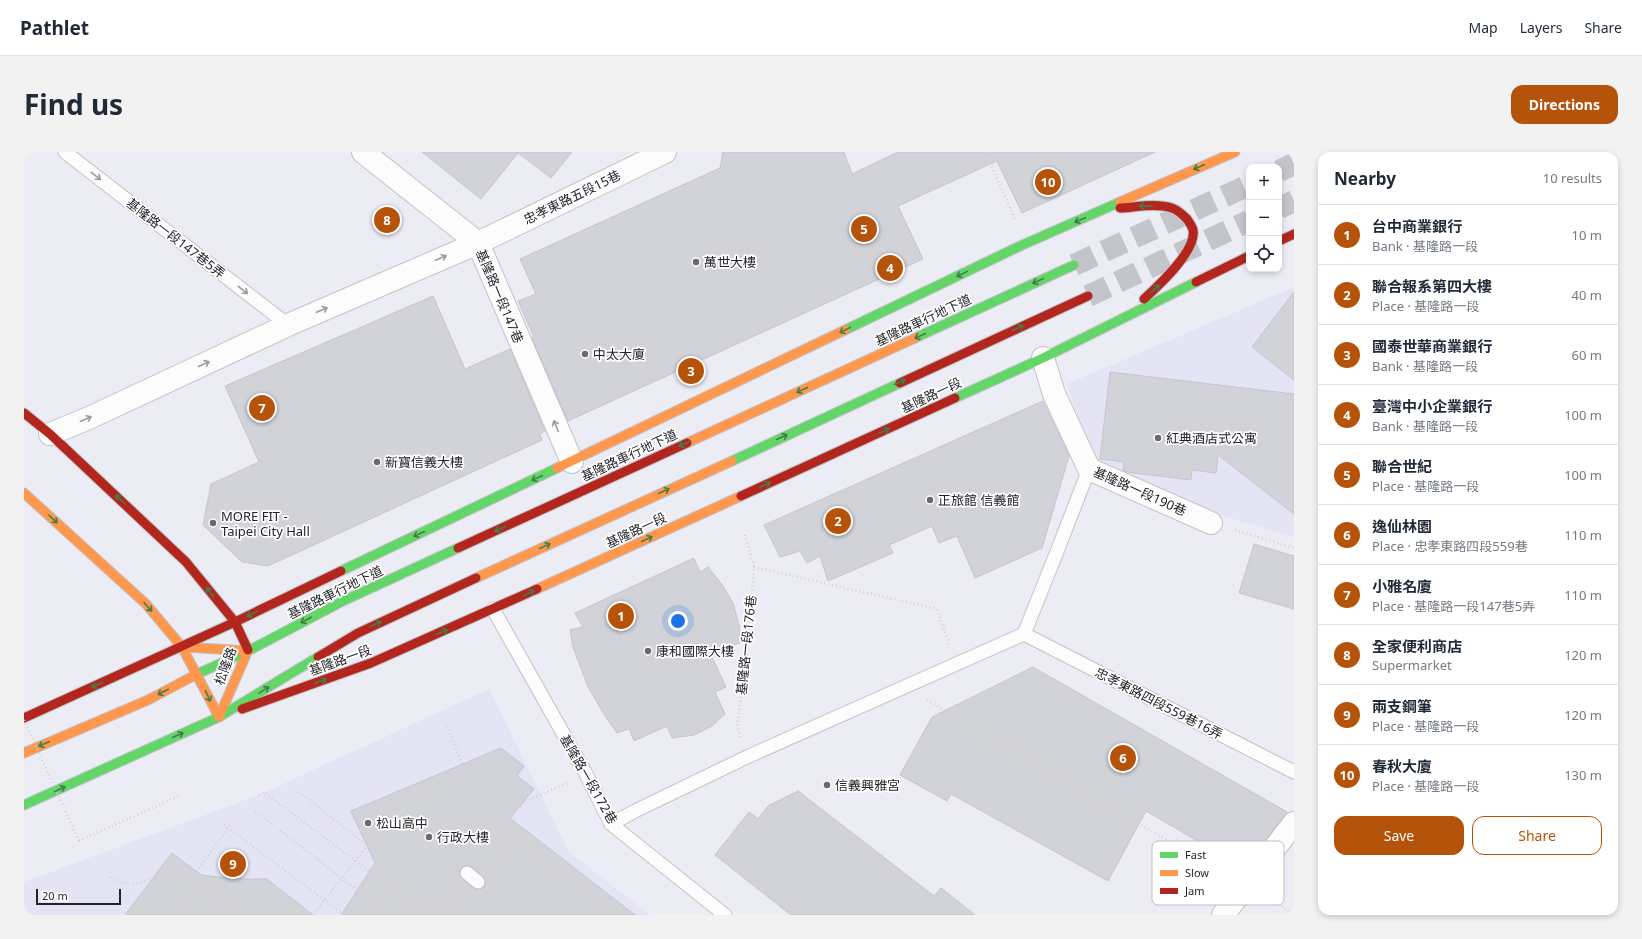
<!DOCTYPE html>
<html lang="en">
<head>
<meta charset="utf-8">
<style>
  body { margin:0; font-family:"Noto Sans","Noto Sans TC",sans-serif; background:#f2f2f3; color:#1f2937 }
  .controls { position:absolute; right:12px; top:12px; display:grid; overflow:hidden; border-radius:8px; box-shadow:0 2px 6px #0003 }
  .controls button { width:36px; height:36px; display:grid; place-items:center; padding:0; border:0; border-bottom:1px solid #e0e1e3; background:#fff; color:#1f2937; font:20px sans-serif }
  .scale { position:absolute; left:12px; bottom:10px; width:85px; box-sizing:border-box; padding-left:4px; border:2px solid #232429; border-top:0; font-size:11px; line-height:14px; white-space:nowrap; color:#232429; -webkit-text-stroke:3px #fff; paint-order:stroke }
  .you { position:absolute; left:654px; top:469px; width:14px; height:14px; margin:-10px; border:3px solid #fff; border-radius:50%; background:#1a73e8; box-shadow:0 0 0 6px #1a73e833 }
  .badge { display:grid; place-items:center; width:26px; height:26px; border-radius:50%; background:#b45309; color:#fff; font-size:13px; font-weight:700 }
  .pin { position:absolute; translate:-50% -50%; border:2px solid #fff; box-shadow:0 1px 4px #0006 }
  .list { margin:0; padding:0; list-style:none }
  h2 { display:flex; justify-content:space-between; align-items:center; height:52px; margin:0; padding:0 16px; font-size:17px }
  h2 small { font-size:13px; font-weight:400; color:#747a83 }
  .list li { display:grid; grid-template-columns:26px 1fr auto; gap:12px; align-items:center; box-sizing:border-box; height:60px; padding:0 16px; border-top:1px solid #e0e1e3 }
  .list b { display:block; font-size:15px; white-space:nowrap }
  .list p { margin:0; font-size:13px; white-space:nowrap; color:#747a83 }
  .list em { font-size:13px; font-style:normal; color:#747a83 }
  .actions { display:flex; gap:8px; padding:12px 16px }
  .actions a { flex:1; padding:9px 0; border:1px solid #b45309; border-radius:12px; text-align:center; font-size:14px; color:#b45309 }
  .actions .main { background:#b45309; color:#fff }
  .icon { flex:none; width:22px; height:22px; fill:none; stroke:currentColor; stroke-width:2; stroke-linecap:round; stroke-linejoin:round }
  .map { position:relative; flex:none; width:1270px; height:763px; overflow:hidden; border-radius:12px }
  header { display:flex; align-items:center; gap:24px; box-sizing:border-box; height:56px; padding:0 20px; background:#fff; border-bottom:1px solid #e0e1e3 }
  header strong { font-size:19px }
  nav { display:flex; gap:22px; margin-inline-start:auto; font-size:14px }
  .intro { display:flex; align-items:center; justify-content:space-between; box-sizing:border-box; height:96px; padding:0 24px }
  h1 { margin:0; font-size:28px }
  .button { padding:10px 18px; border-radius:12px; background:#b45309; color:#fff; font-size:14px; font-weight:700 }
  main { display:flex; gap:24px; padding:0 24px }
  aside { flex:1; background:#fff; border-radius:12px; box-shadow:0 2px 6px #0003 }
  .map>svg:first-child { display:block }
</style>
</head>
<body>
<header>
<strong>Pathlet</strong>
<nav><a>Map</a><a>Layers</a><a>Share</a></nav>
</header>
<div class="intro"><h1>Find us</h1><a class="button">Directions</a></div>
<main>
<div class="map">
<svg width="1270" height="763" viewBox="0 0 1270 763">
  <rect width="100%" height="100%" fill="#ececf4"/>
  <g fill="#e4e4f5">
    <path d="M1270,135v250l-72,-21 -128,-53 -27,-79z"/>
    <path d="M465,537l80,163 81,63h-626v-33l235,-87z"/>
  </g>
  <g fill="#d2d3d9" stroke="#c5c5cb" fill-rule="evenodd">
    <path d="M398,0h150l-21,26 -33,-25 -37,46z"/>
    <path d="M699,0h121l8,22 46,-22h257l-133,61 -25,-52 -99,45 25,53 -355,162 -36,-83 2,-1 -16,-36 18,-7 -16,-35 200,-91z"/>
    <path d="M1270,140v88l-42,-33z"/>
    <path d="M409,144l32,73 45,-20 35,82 -5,3 2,6 -274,126 -26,-4 -39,-37 8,-41 48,-22 -34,-76z"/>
    <path d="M1086,220l184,22v120l-76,-59 -2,18 -24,-3 -1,10 -64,-8 -4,-2 1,-8 -24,-3z"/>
    <path d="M1019,249l26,55 -27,92 -67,30 -18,-42 -18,7 -7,-17 -43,19 4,8 -65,28 -8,-25 -13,7 -7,-12 -20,6 -16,-32z"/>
    <path d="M1230,392l40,12v53l-55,-16z"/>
    <path d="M670,406l6,14 8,-5 15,19 10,17 6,22 2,17 -30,13 15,32 -11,5 10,22 -13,12 -18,9 -22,3 -5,-12 -33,15 -5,-12 -12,4 -10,-14 -19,-32 -15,-40 -3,-17 13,-3 -8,-14z"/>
    <path d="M1009,515l254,145 -43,56 -98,-57 -38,70 -157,-87 -4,7 -47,-26 32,-58z"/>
    <path d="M477,596l23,18 -7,10 17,13 -24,29 125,97h-294l34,-52 -24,-52zM441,713l7,2 11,9 3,7 -2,4 -8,3 -14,-11 -3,-8z"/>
    <path d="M774,639l136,105 7,-8 34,27h-184l-76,-60 34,-43 9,7 10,-13z"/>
    <path d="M148,701l29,22 36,4h30l46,36h-188z"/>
  </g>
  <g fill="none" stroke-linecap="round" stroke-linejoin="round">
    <g stroke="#c4c4cb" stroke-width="22" stroke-dasharray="22 11" stroke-linecap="butt">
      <path d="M1255,19l15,-7"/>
      <path d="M1255,56l15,-7"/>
      <path d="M1050,113l175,-80"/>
      <path d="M1064,144l161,-75"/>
    </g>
    <g stroke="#c2c2c9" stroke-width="15">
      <g id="lane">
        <path d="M41,0l223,173"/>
        <path d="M469,457l93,165 25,50 114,91"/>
        <path d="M1000,482l270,138"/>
        <path d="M587,672l24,-13 114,-55 275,-122 34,-85 31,-80"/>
        <path d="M443,721l11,9"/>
      </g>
    </g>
    <g stroke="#c2c2c9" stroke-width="24">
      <g id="street">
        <path d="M339,0l115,91 94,219"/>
        <path d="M1019,206l11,36 35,75 122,54"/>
        <path d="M26,282l39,-16 199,-93 190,-82 187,-91"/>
        <path d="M1199,763l71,-92"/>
      </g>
    </g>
    <g stroke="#c2c2c9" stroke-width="11">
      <g id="fast">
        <path d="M821,178l175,-84 100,-44"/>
        <path d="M891,186l159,-73"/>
        <path d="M931,246l88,-40 153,-76"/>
        <path d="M708,309l168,-78"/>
        <path d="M317,419l216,-103"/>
        <path d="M173,522l51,-23 95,-50 115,-53"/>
        <path d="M0,653l195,-88 99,-60"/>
      </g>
    </g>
    <g stroke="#c2c2c9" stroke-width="11">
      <g id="slow">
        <path d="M1096,50l115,-50"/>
        <path d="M663,291l228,-105"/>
        <path d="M533,316l288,-138"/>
        <path d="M0,341l122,111 36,43 37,70"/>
        <path d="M452,426l256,-117"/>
        <path d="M513,437l204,-93"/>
        <path d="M161,495l63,4"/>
        <path d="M195,565l29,-67"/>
        <path d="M0,601l124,-53 49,-26"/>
      </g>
    </g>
    <g stroke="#c2c2c9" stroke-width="11">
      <g id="jam">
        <path d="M1096,56c17,-1 36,-5 52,0 6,2 11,7 15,11 2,3 5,7 6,11 4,21 -35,56 -49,69"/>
        <path d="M1255,89l15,-7"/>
        <path d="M1172,130l53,-26"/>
        <path d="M876,231l188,-87"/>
        <path d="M0,261l26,21 136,128 49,60 13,28"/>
        <path d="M717,344l214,-98"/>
        <path d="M434,396l229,-105"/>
        <path d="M294,505l40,-24 118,-55"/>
        <path d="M218,557l129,-46 166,-74"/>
        <path d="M0,566l211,-96 106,-51"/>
      </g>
    </g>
    <g stroke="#d1d1d4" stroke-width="2.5" stroke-dasharray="1 3" stroke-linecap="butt">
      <path d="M961,0l30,67"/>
      <path d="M1211,378l59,18"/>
      <path d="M730,415l183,42 12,35"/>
      <path d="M903,548l260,152"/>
      <path d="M717,585l-4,-11 10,-77 7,-82 -10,-35"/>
      <path d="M275,640l68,53"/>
      <path d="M235,643l5,-3 13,10 148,111c15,2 21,-12 29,-22"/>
      <path d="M231,659l134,104"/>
      <path d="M200,673l120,90"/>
      <path d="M55,689l100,-45"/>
      <path d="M343,693l-16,-34 29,17"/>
      <path d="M456,705l37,-47 9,-9 41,-18"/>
      <path d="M467,714l14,-17 11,-9 10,4 90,71"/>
      <path d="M86,725c23,14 32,4 55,-3 5,-1 10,-3 15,-2 12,3 49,34 61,43"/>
      <path d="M1245,744l24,19"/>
      <path d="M175,763c-12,-10 -18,-17 -11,-32l45,-62"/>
      <path d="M289,763l89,-114 4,-4 54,-23 3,-7 -17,-44"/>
      <path d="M429,763l13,-17"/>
    </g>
    <use href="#lane" stroke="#fcfcfd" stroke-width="13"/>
    <use href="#street" stroke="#fcfcfd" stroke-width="22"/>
    <use href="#fast" stroke="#63d668" stroke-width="9"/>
    <use href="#slow" stroke="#ff974d" stroke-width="9"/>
    <use href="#jam" stroke="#b3261e" stroke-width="9"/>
    <path stroke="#d1d1d4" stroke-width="2.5" stroke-dasharray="1 3" stroke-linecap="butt" d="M0,568l55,121"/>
  </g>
  <defs><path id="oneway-shaft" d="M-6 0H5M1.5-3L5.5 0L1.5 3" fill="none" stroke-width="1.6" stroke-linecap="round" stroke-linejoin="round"/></defs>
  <g stroke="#437d48">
    <use href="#oneway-shaft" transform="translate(1175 15) rotate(156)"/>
    <use href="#oneway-shaft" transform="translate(1121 54) rotate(-179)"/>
    <use href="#oneway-shaft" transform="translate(1056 68) rotate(157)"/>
    <use href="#oneway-shaft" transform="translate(938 122) rotate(154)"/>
    <use href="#oneway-shaft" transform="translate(1014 129) rotate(155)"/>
    <use href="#oneway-shaft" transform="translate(1131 137) rotate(-43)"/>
    <use href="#oneway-shaft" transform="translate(994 176) rotate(-25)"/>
    <use href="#oneway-shaft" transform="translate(821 178) rotate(154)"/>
    <use href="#oneway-shaft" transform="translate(896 184) rotate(155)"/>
    <use href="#oneway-shaft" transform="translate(876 230) rotate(-25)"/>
    <use href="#oneway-shaft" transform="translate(778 238) rotate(155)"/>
    <use href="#oneway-shaft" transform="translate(860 279) rotate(-25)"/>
    <use href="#oneway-shaft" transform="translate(758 285) rotate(-25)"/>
    <use href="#oneway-shaft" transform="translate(660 292) rotate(155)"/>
    <use href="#oneway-shaft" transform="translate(513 326) rotate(155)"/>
    <use href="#oneway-shaft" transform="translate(741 333) rotate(-25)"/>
    <use href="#oneway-shaft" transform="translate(640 339) rotate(-25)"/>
    <use href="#oneway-shaft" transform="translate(96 347) rotate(-137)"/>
    <use href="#oneway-shaft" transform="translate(29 367) rotate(42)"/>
    <use href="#oneway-shaft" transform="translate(476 377) rotate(155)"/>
    <use href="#oneway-shaft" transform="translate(395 382) rotate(155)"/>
    <use href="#oneway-shaft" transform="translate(623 387) rotate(-25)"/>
    <use href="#oneway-shaft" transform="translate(521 394) rotate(-25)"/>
    <use href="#oneway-shaft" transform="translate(186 440) rotate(-129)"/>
    <use href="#oneway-shaft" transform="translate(505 441) rotate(-25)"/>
    <use href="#oneway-shaft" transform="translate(124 455) rotate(48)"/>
    <use href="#oneway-shaft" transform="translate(228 462) rotate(154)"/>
    <use href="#oneway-shaft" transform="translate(282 468) rotate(152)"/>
    <use href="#oneway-shaft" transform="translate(352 472) rotate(-25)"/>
    <use href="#oneway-shaft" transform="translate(418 480) rotate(-24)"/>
    <use href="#oneway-shaft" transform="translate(297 529) rotate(-20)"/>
    <use href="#oneway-shaft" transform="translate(73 533) rotate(156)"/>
    <use href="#oneway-shaft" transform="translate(240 538) rotate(-31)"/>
    <use href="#oneway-shaft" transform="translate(139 540) rotate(153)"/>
    <use href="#oneway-shaft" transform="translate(184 544) rotate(64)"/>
    <use href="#oneway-shaft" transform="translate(154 583) rotate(-24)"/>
    <use href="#oneway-shaft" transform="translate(20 592) rotate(156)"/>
    <use href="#oneway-shaft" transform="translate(36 637) rotate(-24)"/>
  </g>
  <g stroke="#9a9b9e">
    <use href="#oneway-shaft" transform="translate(72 24) rotate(38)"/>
    <use href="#oneway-shaft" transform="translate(417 106) rotate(-23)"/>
    <use href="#oneway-shaft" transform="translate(219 138) rotate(38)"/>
    <use href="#oneway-shaft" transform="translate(298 158) rotate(-23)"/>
    <use href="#oneway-shaft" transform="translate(180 212) rotate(-25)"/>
    <use href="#oneway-shaft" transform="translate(62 267) rotate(-23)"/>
    <use href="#oneway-shaft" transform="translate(532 274) rotate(-113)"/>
  </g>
  <g fill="#696a70" stroke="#fff" stroke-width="1.5">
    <circle cx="672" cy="110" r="4"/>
    <circle cx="561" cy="202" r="4"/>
    <circle cx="1134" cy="286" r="4"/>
    <circle cx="353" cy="310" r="4"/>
    <circle cx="906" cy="348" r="4"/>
    <circle cx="189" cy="371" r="4"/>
    <circle cx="624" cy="499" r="4"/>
    <circle cx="803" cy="633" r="4"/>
    <circle cx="344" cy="671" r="4"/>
    <circle cx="405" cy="685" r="4"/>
  </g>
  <g text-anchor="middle" stroke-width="3.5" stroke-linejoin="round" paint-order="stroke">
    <g font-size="13" fill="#232429" stroke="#fff">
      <text transform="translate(548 45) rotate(-26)" y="5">忠孝東路五段15巷</text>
      <text transform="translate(152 86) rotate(38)" y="5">基隆路一段147巷5弄</text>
      <text transform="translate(476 144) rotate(67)" y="5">基隆路一段147巷</text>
      <text transform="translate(899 168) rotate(-25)" y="5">基隆路車行地下道</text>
      <text transform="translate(907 243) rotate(-25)" y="5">基隆路一段</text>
      <text transform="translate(605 303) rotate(-25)" y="5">基隆路車行地下道</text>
      <text transform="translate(1116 339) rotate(24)" y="5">基隆路一段190巷</text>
      <text transform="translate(612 378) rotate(-25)" y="5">基隆路一段</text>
      <text transform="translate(311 440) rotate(-26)" y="5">基隆路車行地下道</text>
      <text transform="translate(722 493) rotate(-84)" y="5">基隆路一段176巷</text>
      <text transform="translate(316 508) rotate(-20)" y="5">基隆路一段</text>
      <text transform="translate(201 514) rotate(-70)" y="5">松隆路</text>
      <text transform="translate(1135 551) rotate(27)" y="5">忠孝東路四段559巷16弄</text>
      <text transform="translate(565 627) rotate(60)" y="5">基隆路一段172巷</text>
    </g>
    <g font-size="13" fill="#232429" stroke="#fff" text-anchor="start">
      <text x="680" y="115">萬世大樓</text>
      <text x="569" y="207">中太大廈</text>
      <text x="1142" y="291">紅典酒店式公寓</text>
      <text x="361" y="315">新寶信義大樓</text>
      <text x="914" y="353">正旅館 信義館</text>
      <text x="197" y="369">MORE FIT -<tspan x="197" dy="15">Taipei City Hall</tspan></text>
      <text x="632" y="504">康和國際大樓</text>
      <text x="811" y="638">信義興雅宮</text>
      <text x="352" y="676">松山高中</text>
      <text x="413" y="690">行政大樓</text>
    </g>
  </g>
  <rect x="1128" y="689" width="132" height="64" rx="6" fill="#fff" stroke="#bdbdbf" stroke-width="1"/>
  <rect x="1136" y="700" width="18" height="6" fill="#63d668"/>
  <rect x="1136" y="718" width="18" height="6" fill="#ff974d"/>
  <rect x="1136" y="736" width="18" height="6" fill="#b3261e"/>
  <g font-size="11" fill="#232429">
    <text x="1161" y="707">Fast</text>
    <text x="1161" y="725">Slow</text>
    <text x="1161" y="743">Jam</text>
  </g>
</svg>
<div class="controls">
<button>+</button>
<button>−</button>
<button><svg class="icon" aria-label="locate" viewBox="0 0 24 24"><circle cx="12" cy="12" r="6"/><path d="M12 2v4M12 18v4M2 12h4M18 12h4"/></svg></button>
</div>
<div class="scale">20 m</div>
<div class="you"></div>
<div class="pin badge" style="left:597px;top:464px">1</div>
<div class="pin badge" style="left:814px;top:369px">2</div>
<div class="pin badge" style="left:667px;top:219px">3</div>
<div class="pin badge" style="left:866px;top:116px">4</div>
<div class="pin badge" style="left:840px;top:77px">5</div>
<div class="pin badge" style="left:1099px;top:606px">6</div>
<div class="pin badge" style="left:238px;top:256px">7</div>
<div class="pin badge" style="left:363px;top:68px">8</div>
<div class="pin badge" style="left:209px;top:712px">9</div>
<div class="pin badge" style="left:1024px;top:30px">10</div>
</div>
<aside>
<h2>Nearby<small>10 results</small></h2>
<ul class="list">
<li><span class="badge">1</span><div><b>台中商業銀行</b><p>Bank · 基隆路一段</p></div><em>10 m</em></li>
<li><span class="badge">2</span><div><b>聯合報系第四大樓</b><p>Place · 基隆路一段</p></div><em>40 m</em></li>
<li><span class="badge">3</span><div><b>國泰世華商業銀行</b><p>Bank · 基隆路一段</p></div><em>60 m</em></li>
<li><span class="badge">4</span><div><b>臺灣中小企業銀行</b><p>Bank · 基隆路一段</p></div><em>100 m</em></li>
<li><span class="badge">5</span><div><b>聯合世紀</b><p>Place · 基隆路一段</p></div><em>100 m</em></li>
<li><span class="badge">6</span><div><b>逸仙林園</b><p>Place · 忠孝東路四段559巷</p></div><em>110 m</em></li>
<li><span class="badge">7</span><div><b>小雅名廈</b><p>Place · 基隆路一段147巷5弄</p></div><em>110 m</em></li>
<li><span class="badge">8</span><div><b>全家便利商店</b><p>Supermarket</p></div><em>120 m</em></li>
<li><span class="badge">9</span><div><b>兩支鋼筆</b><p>Place · 基隆路一段</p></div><em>120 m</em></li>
<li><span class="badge">10</span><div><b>春秋大廈</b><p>Place · 基隆路一段</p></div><em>130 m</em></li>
</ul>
<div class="actions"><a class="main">Save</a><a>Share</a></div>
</aside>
</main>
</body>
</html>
